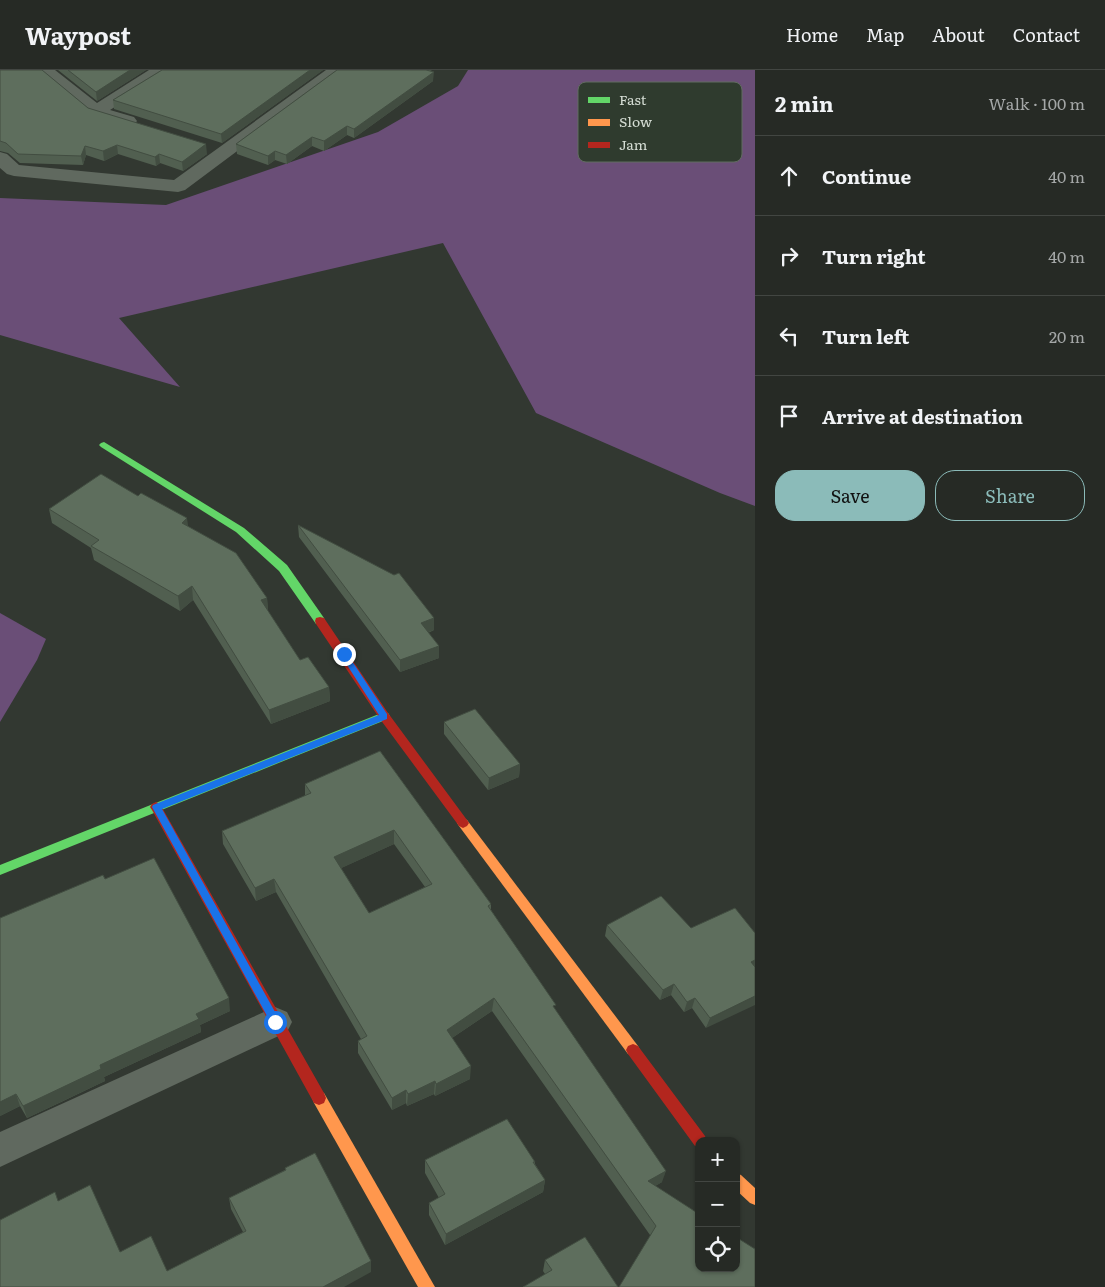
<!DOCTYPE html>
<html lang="en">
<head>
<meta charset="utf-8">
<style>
  body { margin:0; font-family:Literata,serif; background:#323632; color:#f1f3f6 }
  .controls { position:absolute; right:15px; bottom:15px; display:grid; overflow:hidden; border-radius:10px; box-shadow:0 1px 4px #0004 }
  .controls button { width:45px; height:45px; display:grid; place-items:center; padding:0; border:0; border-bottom:1px solid #424642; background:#262a25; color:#f1f3f6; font:25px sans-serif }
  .stop { position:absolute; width:15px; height:15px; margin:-11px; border:4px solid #1a73e8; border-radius:50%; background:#fff }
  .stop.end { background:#1a73e8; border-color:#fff; box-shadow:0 1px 5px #0008 }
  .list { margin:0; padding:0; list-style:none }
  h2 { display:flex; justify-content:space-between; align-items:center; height:65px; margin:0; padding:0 20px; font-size:21px }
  h2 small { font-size:16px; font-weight:400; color:#a4a7a7 }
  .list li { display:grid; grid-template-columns:32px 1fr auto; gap:15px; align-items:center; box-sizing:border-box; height:80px; padding:0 20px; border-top:1px solid #424642 }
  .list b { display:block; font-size:19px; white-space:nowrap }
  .list em { font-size:16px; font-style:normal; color:#a4a7a7 }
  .actions { display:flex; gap:10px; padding:15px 20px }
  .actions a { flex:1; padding:11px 0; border:1px solid #8bbbb9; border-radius:20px; text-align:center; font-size:18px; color:#8bbbb9 }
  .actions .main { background:#8bbbb9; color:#111 }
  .icon { flex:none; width:28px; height:28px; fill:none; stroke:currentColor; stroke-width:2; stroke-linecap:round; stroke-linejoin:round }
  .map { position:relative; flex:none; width:755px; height:1217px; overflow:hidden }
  header { display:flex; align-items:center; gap:30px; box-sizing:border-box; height:70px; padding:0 25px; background:#262a25; border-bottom:1px solid #424642 }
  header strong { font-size:24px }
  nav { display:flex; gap:28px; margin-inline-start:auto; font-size:18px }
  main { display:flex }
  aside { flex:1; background:#262a25 }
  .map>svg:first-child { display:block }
</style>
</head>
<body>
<header>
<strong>Waypost</strong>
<nav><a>Home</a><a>Map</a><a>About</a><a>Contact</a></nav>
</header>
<main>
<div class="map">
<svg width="755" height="1217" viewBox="0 0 755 1217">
  <rect width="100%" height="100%" fill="#323831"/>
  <g fill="#6a4e77">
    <path d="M468,0h287v436l-35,-13 -184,-80 -93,-170 -324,75 61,69 -180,-52v-137l166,7 212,-73 80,-46z"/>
    <path d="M0,543l46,26 -9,21 -37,62z"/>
  </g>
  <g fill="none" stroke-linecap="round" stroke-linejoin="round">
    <g fill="#60695f" fill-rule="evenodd">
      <path d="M35,0h20l42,33 52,-33h21l-3,4 -57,36 24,7 3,4 -3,4 -6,1 -38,-11z"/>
      <path d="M326,0h20l-161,120 -7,2 -164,-16 -7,-2 -7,-6v-16l7,2 12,11 155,15z"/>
      <path d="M275,937l12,5 5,10 -5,10 -287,135v-35z"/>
    </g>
    <g fill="#63d668" fill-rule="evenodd">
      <path d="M104,372l140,86 43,37 37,53 1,3 -1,3h-8l-37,-53 -43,-39 -135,-85 -2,-2 2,-2z"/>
      <path d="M384,642l4,1 2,3 -2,3 -388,156v-10z"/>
    </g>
    <g fill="#ff974d" fill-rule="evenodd">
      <path d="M463,748l4,2 171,226 2,4 -2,4 -5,2 -5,-2 -169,-228 -2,-3 2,-3z"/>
      <path d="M319,1021l5,2 111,194h-17l-104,-184 -2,-5 2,-5z"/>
      <path d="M736,1103l5,2 14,13v17l-5,-2 -14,-13z"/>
    </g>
    <g fill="#b3261e" fill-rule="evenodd">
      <path d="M320,547l4,1 64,95 79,107 2,3 -2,3 -4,2 -4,-2 -79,-107 -64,-95 -1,-3 1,-3z"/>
      <path d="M156,732l4,2 164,289 2,5 -2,5 -5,2 -5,-2 -162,-293 -2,-3 2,-3z"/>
      <path d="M633,974l5,2 67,90 2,5h-8v6l-4,-1 -67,-92 -2,-4 2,-4z"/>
    </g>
  </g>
  <g fill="#515f50" fill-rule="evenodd">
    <path d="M0,0l88,38 119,46 -24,17 -23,-8 -4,3 -38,-12 -14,7 -18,-6 -3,10 -63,-2 -12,-10 -8,-2z"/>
    <path d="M58,0h88l-49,31z"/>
    <path d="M162,0h161l-101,73 -108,-34 -1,-9z"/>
    <path d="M337,0h95l-2,1 3,10 -79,57 -7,-3 -23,16 -12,-5 -25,18 -12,-4 -7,5 -31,-11 -1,-10z"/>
    <path d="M49,439l139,17 79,72 1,14 32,48 29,27 1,14 -59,23 -78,-124 -13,11 -86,-51 -3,-12 -39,-25z"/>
    <path d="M298,455l136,93v12l-6,3 11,13v12l-39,14 -101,-135z"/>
    <path d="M444,652l76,42 -1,13 -31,13 -44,-56z"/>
    <path d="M380,681l111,153v6l64,100 107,172 -7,4 44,28 -49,21 -158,-224 -40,27 18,41 -35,17 -1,-2 -27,12 -1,-3 -14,7 -34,-57v-12l3,-2 -85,-147 -20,9 -33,-57 -1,-13 83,-35v-12zM394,774l31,43 -56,26 -28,-45z"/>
    <path d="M105,809l125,132 -30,14 1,7 -97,45 1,4 -46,22 -32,15 -7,-12 -20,10z"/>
    <path d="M607,855l84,3 64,5 -49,95 -14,-20 -8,4 -13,-17 -11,5 -55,-64z"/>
    <path d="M425,1090l110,2v2l10,16 -2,12 -98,53 -16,-30v-12l10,-5 -14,-25z"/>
    <path d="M285,1098l86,93v11l-371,15 58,-86 62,51 47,19 76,-39 -12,-23 -2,-11 56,-28z"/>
    <path d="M545,1190l73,27 -73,-13 -2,-3z"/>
  </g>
  <g fill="#424d41">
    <path d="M130,0h16l-49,31 -1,-9z"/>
    <path d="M310,0h13l-101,73 -1,-9z"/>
    <path d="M434,2l-1,9 -79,57v-9z"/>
    <path d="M347,56v9l-23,16v-10z"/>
    <path d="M312,67v9l-25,18 -1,-9z"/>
    <path d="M206,74l1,10 -24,17 -1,-9z"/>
    <path d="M117,75l1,9 -14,7 -1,-10z"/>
    <path d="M85,76l1,9 -3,10 -2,-9z"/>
    <path d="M275,81v9l-7,5v-9z"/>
    <path d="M159,84l1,9 -4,3 -1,-9z"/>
    <path d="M187,448l2,15 -7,-10z"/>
    <path d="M192,516l1,14 -13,11 -2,-15z"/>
    <path d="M267,528l1,14 -7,-12z"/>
    <path d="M434,548v12l-13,5v-12z"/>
    <path d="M439,576v12l-39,14v-12z"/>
    <path d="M329,617l1,14 -59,23 -2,-14z"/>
    <path d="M520,694l-1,13 -31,13 1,-12z"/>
    <path d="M394,760v14l-59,27 -1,-14z"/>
    <path d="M274,809l2,13 -20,9 -1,-13z"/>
    <path d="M755,890v9l-4,-7z"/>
    <path d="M674,914l-3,11 -11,5 3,-10z"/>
    <path d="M755,926v9l-49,23 4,-10z"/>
    <path d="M229,928l1,13 -30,14 1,7 -97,45 1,4 -78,37 -4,-12 173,-92z"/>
    <path d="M494,928l-2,13 -46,31 1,-12z"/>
    <path d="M695,928l-3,10 -8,4 3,-10z"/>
    <path d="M471,996l-1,13 -35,17 1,-12z"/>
    <path d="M435,1011l-1,13 -27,12 1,-12z"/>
    <path d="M406,1020v13l-14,7v-12z"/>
    <path d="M16,1024l4,12 -20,10v-14z"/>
    <path d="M666,1101l-4,11 -18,11 4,-12z"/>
    <path d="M545,1110l-2,12 -98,53 1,-11z"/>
    <path d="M371,1191v11l-27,15h-21z"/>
  </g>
  <g fill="#5e6e5d" stroke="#424d41" fill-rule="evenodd">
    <path d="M0,0h42l46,38 118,36 -24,18 -23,-8 -4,3 -38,-12 -14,6 -18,-5 -4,10 -63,-2 -12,-11 -6,-2z"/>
    <path d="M68,0h62l-34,22z"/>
    <path d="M162,0h148l-89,64 -108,-34z"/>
    <path d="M337,0h89l8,2 -80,57 -7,-3 -23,15 -12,-4 -26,18 -11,-4 -7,5 -32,-12z"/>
    <path d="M101,404l37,22 3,-3 46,25 -5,5 54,30 31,45 -6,2 39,60 8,-3 21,30 -60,23 -77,-124 -14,10 -87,-50 8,-6 -50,-31z"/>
    <path d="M298,455l96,50 5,-2 35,45 -13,5 18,23 -39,14z"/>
    <path d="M475,639l45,55 -31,14 -45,-56z"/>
    <path d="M380,681l111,153 -3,2 68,99 -3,1 113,165 -18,10 51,33v54h37v-31l19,12v38h-136l37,-61 -162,-228 -47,32 24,36 -35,18 -1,-3 -27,13 -2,-4 -14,8 -34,-57 9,-5 -93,-157 -19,9 -33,-57 89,-38 -6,-9zM394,760l38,54 -63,29 -35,-56z"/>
    <path d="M154,788l75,140 -33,16 3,5 -99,46 1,4 -78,37 -7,-12 -16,8v-184l103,-43 2,4z"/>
    <path d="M661,826l30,32 44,-20 20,25v27l-4,2 4,5v29l-45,22 -15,-20 -8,4 -13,-18 -11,6 -56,-65z"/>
    <path d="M507,1049l28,43h-2l12,18 -99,54 -17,-31 16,-9 -20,-34z"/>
    <path d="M315,1083l56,108 -48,26h-323v-67l55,-28 3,9 32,-16 30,67 31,-16 16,35 79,-40 -17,-33 57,-28 -1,-2z"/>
    <path d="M585,1167l33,50h-95l29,-17 -7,-10z"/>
  </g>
  <path fill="#1a73e8" d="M344,581l2,1 41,62v5l-225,90 117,210v6l-4,2 -3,-2 -120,-218 1,-2 226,-90 -39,-61z"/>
  <rect x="578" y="12" width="164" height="80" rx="8" fill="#2f3b2e" stroke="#616c60" stroke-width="1"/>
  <rect x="588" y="27" width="22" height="6" fill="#63d668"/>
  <rect x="588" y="49" width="22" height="7" fill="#ff974d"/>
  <rect x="588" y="72" width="22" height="6" fill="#b3261e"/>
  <g font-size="14" fill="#d5ddd4">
    <text x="619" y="35">Fast</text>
    <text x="619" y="57">Slow</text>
    <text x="619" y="80">Jam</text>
  </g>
</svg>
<div class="controls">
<button>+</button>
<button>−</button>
<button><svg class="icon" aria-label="locate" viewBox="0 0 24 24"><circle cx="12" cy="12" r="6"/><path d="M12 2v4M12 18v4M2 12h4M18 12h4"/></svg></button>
</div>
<div class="stop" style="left:275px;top:952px"></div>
<div class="stop end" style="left:344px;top:584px"></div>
</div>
<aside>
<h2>2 min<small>Walk · 100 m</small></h2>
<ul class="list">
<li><svg class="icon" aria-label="ahead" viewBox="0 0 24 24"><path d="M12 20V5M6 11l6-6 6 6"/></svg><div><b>Continue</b></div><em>40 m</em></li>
<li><svg class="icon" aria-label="right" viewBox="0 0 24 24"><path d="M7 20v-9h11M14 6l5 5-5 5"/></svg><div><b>Turn right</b></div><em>40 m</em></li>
<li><svg class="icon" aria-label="left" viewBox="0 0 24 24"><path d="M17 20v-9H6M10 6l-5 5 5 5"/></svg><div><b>Turn left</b></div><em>20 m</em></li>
<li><svg class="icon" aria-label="arrive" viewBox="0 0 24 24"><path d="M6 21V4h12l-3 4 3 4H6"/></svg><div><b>Arrive at destination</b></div></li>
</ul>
<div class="actions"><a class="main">Save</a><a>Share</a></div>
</aside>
</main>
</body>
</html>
